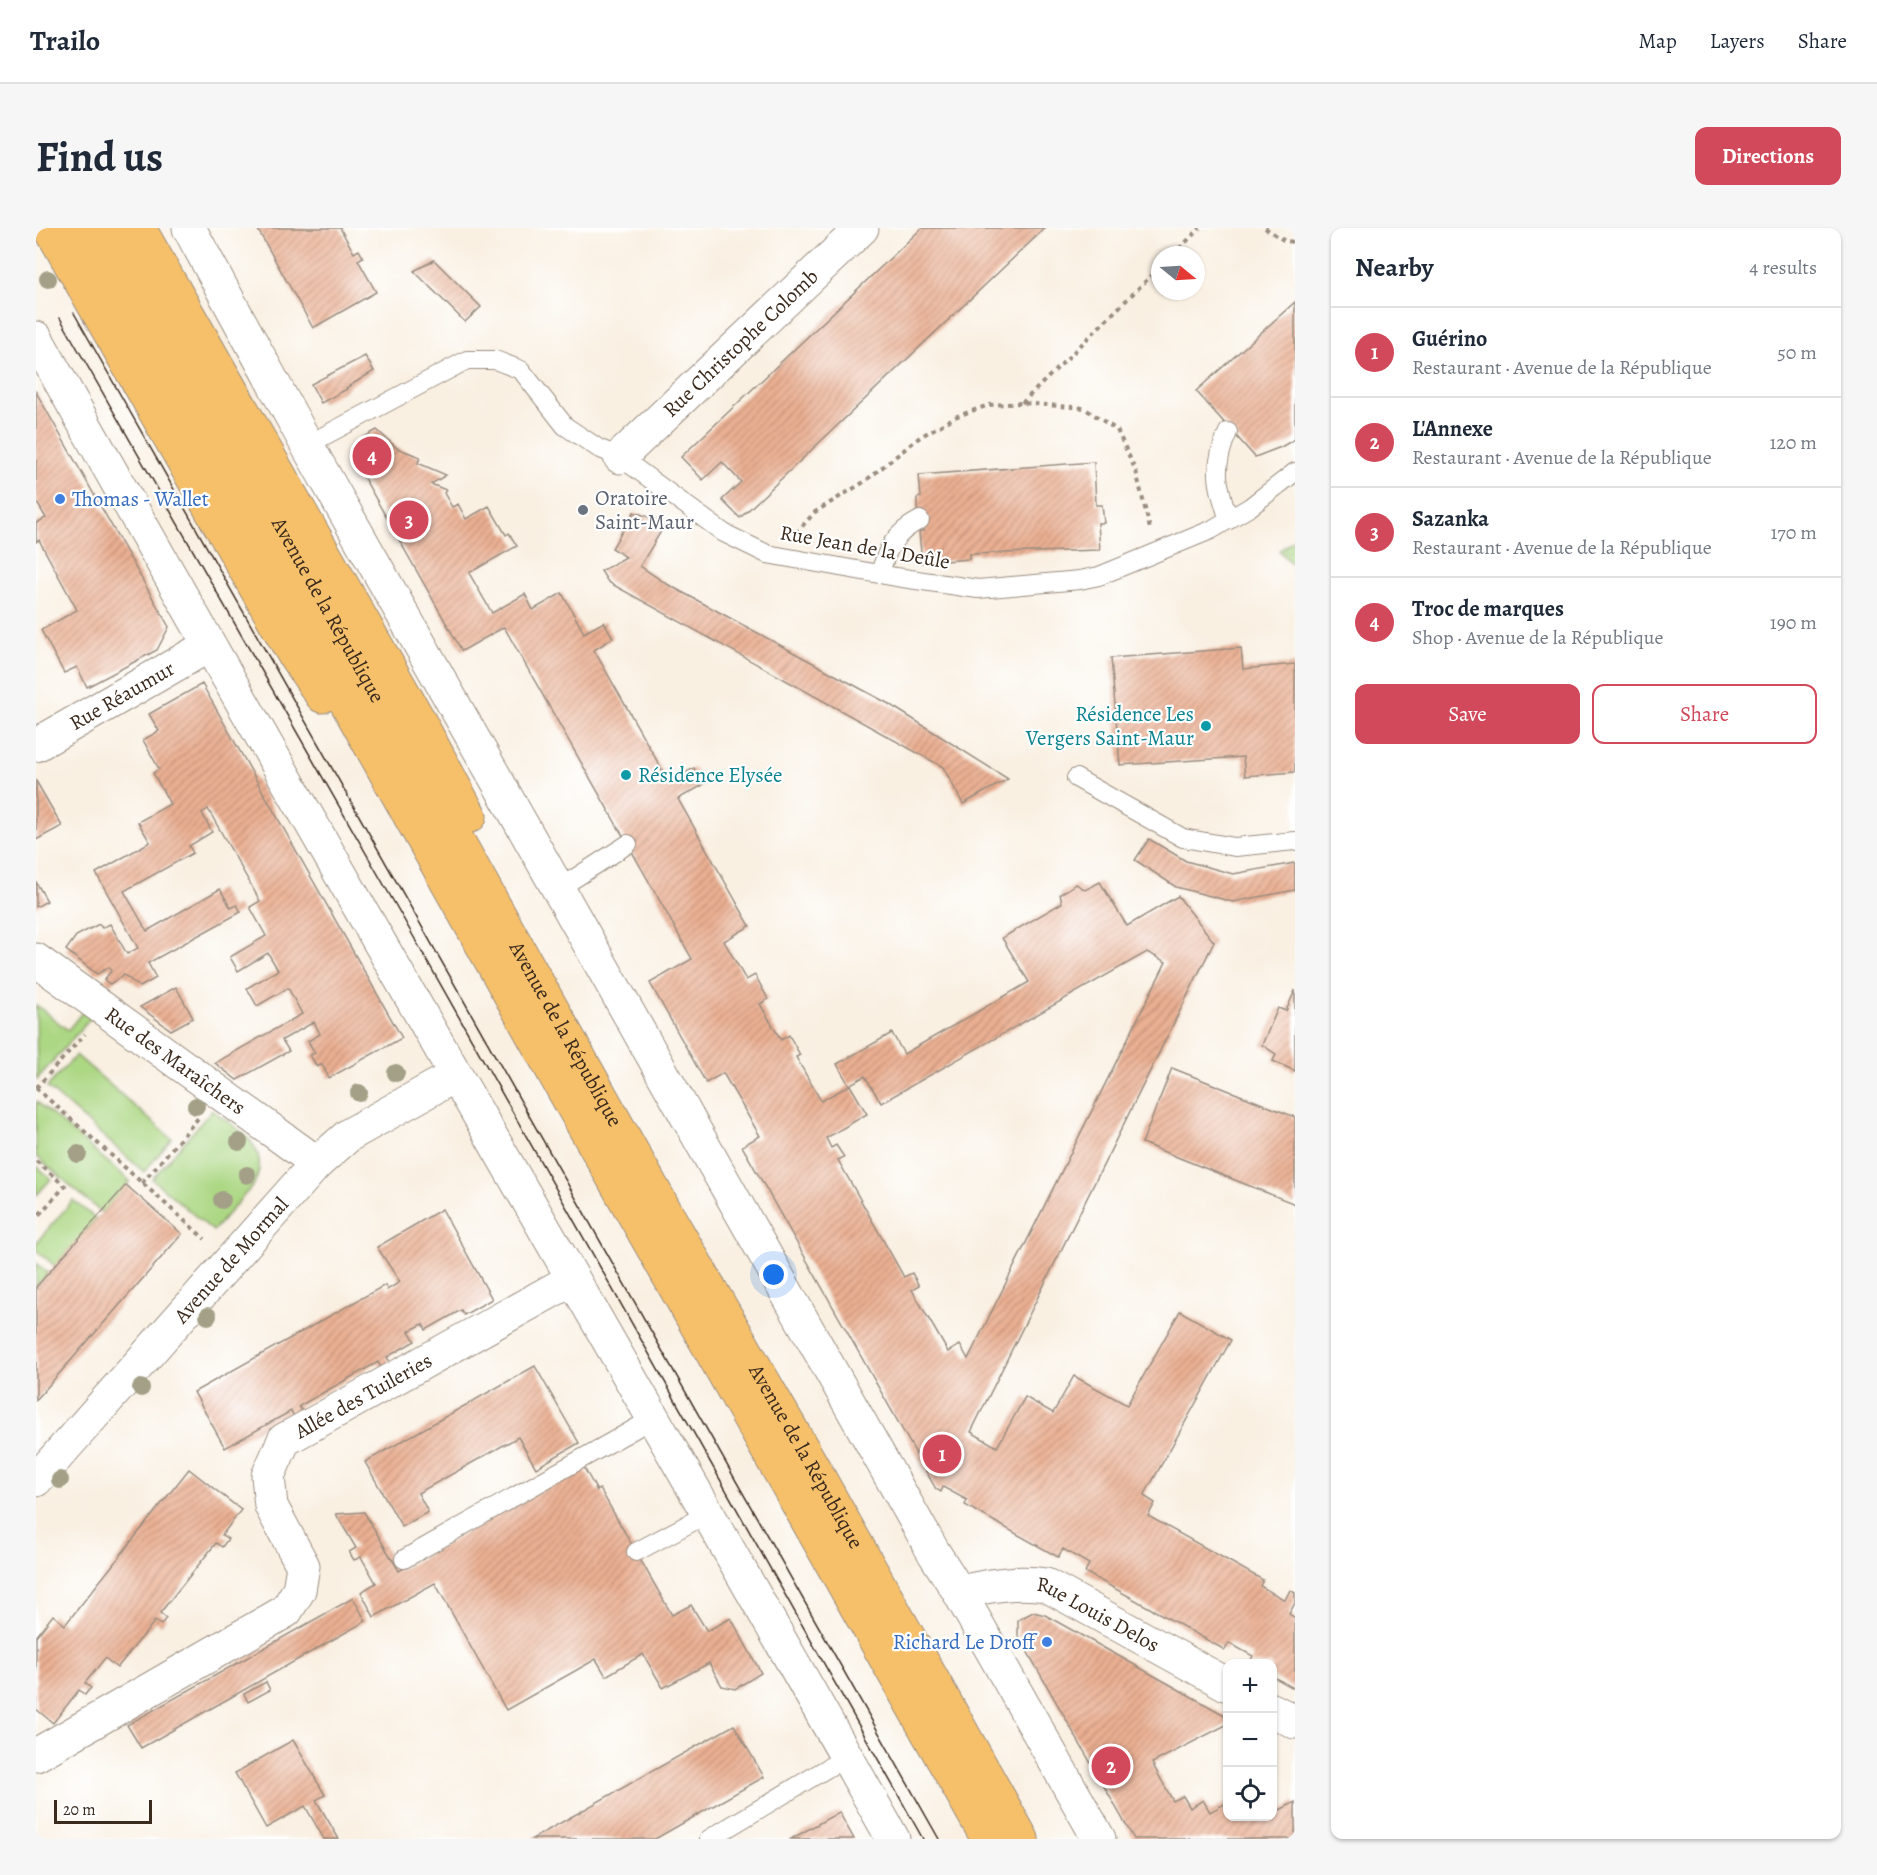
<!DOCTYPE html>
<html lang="en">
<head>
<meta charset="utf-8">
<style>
  body { margin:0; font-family:Alegreya,serif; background:#f6f6f7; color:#1f2937 }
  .controls { position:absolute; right:18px; bottom:18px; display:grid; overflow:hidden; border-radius:12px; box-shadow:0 2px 4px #0004 }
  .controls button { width:54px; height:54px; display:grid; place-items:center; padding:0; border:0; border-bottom:2px solid #e0e1e3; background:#fff; color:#1f2937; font:30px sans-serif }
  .compass { position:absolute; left:1115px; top:18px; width:54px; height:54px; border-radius:50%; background:#fff; box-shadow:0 2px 4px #0004; rotate:108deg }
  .scale { position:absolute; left:18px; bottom:15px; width:98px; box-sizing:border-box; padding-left:6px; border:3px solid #3b2a1e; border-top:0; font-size:16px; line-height:21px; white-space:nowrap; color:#3b2a1e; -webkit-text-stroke:4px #fff; paint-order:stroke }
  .you { position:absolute; left:738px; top:1047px; width:21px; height:21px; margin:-15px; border:4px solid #fff; border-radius:50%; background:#1a73e8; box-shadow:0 0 0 9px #1a73e833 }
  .badge { display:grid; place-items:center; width:39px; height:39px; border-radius:50%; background:#d1495b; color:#fff; font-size:20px; font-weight:700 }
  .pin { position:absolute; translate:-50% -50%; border:3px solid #fff; box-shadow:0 2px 6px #0006 }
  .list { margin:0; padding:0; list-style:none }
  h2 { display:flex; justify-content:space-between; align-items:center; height:78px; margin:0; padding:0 24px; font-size:26px }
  h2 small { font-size:20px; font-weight:400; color:#747a83 }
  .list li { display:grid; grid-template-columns:39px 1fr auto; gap:18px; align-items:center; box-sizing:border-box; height:90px; padding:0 24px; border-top:2px solid #e0e1e3 }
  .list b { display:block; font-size:22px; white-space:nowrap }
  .list p { margin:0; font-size:20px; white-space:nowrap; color:#747a83 }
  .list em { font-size:20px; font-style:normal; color:#747a83 }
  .actions { display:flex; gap:12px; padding:18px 24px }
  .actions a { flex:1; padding:14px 0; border:2px solid #d1495b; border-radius:12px; text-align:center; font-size:21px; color:#d1495b }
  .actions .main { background:#d1495b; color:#fff }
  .icon { flex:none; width:33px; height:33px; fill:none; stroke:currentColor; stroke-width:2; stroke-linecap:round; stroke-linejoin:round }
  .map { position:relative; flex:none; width:1259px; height:1611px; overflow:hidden; border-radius:12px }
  header { display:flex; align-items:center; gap:36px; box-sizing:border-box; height:84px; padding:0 30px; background:#fff; border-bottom:2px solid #e0e1e3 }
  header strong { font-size:28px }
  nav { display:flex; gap:33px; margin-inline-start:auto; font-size:21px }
  .intro { display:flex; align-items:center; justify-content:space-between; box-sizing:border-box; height:144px; padding:0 36px }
  h1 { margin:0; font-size:42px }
  .button { padding:15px 27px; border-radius:12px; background:#d1495b; color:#fff; font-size:21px; font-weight:700 }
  main { display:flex; gap:36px; padding:0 36px }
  aside { flex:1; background:#fff; border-radius:12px; box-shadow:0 2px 4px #0004 }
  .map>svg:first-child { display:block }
</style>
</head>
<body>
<header>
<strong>Trailo</strong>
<nav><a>Map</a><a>Layers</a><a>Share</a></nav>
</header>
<div class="intro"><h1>Find us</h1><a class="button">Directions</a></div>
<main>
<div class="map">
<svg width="1259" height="1611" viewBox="0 0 1259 1611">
  <defs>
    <pattern id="park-tufts" width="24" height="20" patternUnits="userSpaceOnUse" patternTransform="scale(1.5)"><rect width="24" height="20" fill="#acd783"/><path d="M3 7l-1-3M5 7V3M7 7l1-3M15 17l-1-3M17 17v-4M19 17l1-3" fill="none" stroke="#95b971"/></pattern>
    <pattern id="building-hatch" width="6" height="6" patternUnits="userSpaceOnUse" patternTransform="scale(1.5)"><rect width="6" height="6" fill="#ebb093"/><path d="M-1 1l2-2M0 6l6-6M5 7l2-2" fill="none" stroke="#c08f77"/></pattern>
  </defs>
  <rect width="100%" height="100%" fill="#fff"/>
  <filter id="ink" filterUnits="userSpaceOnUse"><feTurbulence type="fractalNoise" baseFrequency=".0167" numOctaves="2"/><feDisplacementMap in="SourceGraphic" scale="12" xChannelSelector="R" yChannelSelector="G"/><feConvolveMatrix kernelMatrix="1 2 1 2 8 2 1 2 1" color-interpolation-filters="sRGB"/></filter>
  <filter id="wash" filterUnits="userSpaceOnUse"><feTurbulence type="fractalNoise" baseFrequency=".008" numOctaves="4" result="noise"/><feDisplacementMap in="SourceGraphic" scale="24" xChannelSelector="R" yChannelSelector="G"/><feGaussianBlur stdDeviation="1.35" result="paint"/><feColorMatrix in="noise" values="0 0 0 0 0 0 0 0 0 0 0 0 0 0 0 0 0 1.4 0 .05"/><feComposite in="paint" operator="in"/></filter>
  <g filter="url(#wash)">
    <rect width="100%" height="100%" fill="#f9f0e2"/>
    <g fill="#acd783" stroke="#748050" stroke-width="1.5">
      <path d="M0,777l32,25 15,-19 8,7 -54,61z"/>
      <path d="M40,827l96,84 -28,33 -97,-85z"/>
      <path d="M0,873l94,80 -28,32 -66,-57z"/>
      <path d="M176,882c26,20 61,37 42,74l-41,47 -61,-52z"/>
      <path d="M2,939l13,12 -15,17v-27z"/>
      <path d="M37,972l23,19 -41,47 -19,-16v-7z"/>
      <path d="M0,1035l12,10 -12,14z"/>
    </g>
    <path fill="url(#park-tufts)" stroke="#748050" stroke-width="1.5" d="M1259,310v29l-16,-16z"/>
    <g id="blocks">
      <g fill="url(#building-hatch)">
        <path d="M221,0h83l14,25 5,-3 4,7 -5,3 18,32 -63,36z"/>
        <path d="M886,0h123l-305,290 -18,-18 19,-18 -19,-20 -19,18 -22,-23z"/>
        <path d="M398,32l47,47 -16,15 -51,-51z"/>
        <path d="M1259,74v137l-14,8 -26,10 -59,-66z"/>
        <path d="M329,128l9,15 -28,17 1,1 -26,14 -10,-19z"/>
        <path d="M0,164l133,235 -12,23 -70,37 -10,-20 -13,6 -23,-43 36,-20 -38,-70 -3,2v-19l10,-5 -10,-17z"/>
        <path d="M341,202l20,18 23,9 -2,6 28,12 -15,9 15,6 -2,3 8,14 6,-3 8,15 23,-13 17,29 3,-2 8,13 -48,27 23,40 33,-19 8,16 29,-17 22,40 20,-11 9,16 -19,12 75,132 25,-14 9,17 -25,14 72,127 -26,15 22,39 9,-5 13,24 -8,5 21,36 8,-5 11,20 -4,2 25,44 29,-16 17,29 -41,24 5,10 5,-3 8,12 -6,3 66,117 8,-4 7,13 -7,4 36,62 12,-7 8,14 198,-397 -19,-10 -266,151 -16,-27 -16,9 -12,-21 55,-31 12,21 125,-72 -27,-44 60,-35 -2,-9 16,-10 9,6 15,-8 27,44 51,-30 36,46 -243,490 26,15 28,-50 28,16 21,-37 53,29 53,-94 51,29 -87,156 11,7 -7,13 115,64 -3,6 25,14 5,-10 5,3v10l-6,11 6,4v71l-23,-13v-12h-23l4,-8 -24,-13 -4,7 -140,-78 4,-8 -26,-15 -5,8 -93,-52 2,-5 -24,-13 -2,5 -5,-3 -194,-343 18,-10 -37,-63 -17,10 -56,-100 42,-24 -36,-65 -152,-267 -42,24 -111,-196 3,-10 5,-5z"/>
        <path d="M1058,234l2,43h6l2,18h-6l2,27 -131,4v5l-47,4 -3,-32h5l-1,-18h-6v-15l4,-1 -2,-22z"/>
        <path d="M598,284l32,11 -26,43 27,18 222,120 119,75 -45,25 -20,-37 -335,-185 -7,-11 25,-14 -14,-9z"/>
        <path d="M1205,420l2,21 52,-5v108l-50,4 -2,-19 -123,8 -9,-107z"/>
        <path d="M166,456l200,354 -73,40 -7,-14 -5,3 -7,-12 5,-2 -7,-12 12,-7 -6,-12 -32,18 7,11 -52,29 -22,-17 87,-49 -14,-26 -31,18 -10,-18 31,-18 -10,-17 -30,18 -8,-14 36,-21 -16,-29 10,-6 -52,-92 -6,4 10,19 -23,14 4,7 -69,38 23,40 73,-42 11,19 6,-3 4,7 -93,51 8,15 -16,9 -16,-12 -14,9 -6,-4 7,-9 -2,-4 -12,7 -31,-24 10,-14 23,-12 3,4 8,-4 17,30 11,-6 -42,-75 54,-31 -12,-20 32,-18 -17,-31 6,-4 -16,-29 16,-9 -10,-17z"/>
        <path d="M0,553l26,45 -26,14z"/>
        <path d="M1113,611l37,22 47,13 62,-11v27l-62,12 -57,-15 -41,-27z"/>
        <path d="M0,654l11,19 -11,6z"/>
        <path d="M140,759l17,31 -22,12 -31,-23z"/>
        <path d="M1259,762v81l-22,-10 3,-7 -14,-9 16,-37 8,3z"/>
        <path d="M1136,840l123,49v87l-153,-61z"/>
        <path d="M90,957l56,49 -146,166v-113z"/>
        <path d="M406,981l50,90 -28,16 -3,-5 -35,20 -3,-6 -14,7 6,10 -28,16 4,7 -9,5 -4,-7 -79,44 4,8 -8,4 -4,-7 -66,37 -31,-56 191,-107 2,5 13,-8 -23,-35z"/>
        <path d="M499,1138l44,77 -43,25 -18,-31 -100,56 10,19 -26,15 -37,-65z"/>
        <path d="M547,1238l14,25 3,-2 72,126 19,-10 16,26 24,-13 30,55 -26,16 -13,-3 -13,-23 -46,25 -20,-34 -37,22 -10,-17 -90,51 -71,-127 -61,34 -13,-25 15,-9 -15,-26 -7,3 -5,-8 7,-4 -20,-34 28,-2 35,59z"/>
        <path d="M153,1241l52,41 -19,25 6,4 -6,8 -6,-4 -56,70 6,5 -5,7 -6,-4 -38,47 -12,-10 -20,25 6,5 -3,3 -3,4 -6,-5 -26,33 -17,-14v-72l17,-22 12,10z"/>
        <path d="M317,1370l13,23 -225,127 -14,-23z"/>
        <path d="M997,1384l12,3 183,102 -2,8 -74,38 21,38 10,-5 7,12 13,-8 7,12 18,-10v14h44v-13l4,9 19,-10v37h-161l-116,-204v-15z"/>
        <path d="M230,1454l4,8 -22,12 -4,-8z"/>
        <path d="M698,1497l30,52 -109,62h-123z"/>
        <path d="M257,1512l32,55 -9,5 23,39h-15l-19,-33 -39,22 -31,-55z"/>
        <path d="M803,1584l15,27h-63z"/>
      </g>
    </g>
  </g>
  <g filter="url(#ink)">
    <use href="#blocks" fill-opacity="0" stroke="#9a8d80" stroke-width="1.5"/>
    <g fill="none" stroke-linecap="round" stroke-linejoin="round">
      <g stroke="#9a8d80" stroke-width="20">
        <g id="service">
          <path d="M1192,204c-16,36 -11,51 1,88"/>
          <path d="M271,217l160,-85h28l26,10 44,56 33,22 22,9 104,76 43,21 129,23 82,12 102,-9 19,-4 112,-46 39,-23 45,-35"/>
          <path d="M844,346c6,-25 16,-42 40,-54"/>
          <path d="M1040,550l107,60 52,9 60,-6"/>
          <path d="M522,661l70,-45"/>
          <path d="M600,1324l71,-38"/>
          <path d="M368,1331l248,-140"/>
          <path d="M673,1611l137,-82"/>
        </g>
      </g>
      <g stroke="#9a8d80" stroke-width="35">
        <g id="minor">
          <path id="s1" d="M584,229l242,-229"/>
          <path id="s2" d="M0,517l172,-99"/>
          <path id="s3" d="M0,732l281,203"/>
          <path id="s4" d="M0,1252l281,-317 32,-28 107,-60"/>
          <path id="s5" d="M923,1364c29,-6 57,-12 87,-7l182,100"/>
          <path d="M1236,1482l23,12"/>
          <path id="s6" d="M0,1527l250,-144 13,-21 4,-24 -32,-60 -3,-30 16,-36 289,-161"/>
        </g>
      </g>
      <g stroke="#9a8d80" stroke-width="35">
        <g id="tertiary">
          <path d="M153,0l118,217 627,1108 25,39 140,247"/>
          <path d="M0,110c281,503 574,999 857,1501"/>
        </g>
      </g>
      <g stroke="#9a8d80" stroke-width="35">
        <g id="primary">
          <path d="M14,0l244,427 28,41"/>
          <path d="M41,0l107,185 399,712 405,714"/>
          <path id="s7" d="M74,0l150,260 411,733 146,253 205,365"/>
          <path d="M103,0l277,487 54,101"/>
        </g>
      </g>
      <g stroke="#9a8d80" stroke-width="4" stroke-dasharray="4.5 4.5" stroke-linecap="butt">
        <path d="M1229,0l20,13 10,1"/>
        <path d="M1137,27l27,-27"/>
        <path d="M986,175l138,-136"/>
        <path d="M760,305l19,-21 49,-30 56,-45 35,-20 34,-12 33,-2 62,5 33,22 19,41 14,58"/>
        <path d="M0,860l169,151"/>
        <path d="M0,860l49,-54"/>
        <path d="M0,933l29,25 -29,32"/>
        <path d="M106,955l58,-67"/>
      </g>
      <use href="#service" stroke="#fff" stroke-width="18"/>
      <use href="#minor" stroke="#fff" stroke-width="33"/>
      <use href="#tertiary" stroke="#fff" stroke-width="33"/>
      <use href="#primary" stroke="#f6c06b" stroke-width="33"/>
      <g stroke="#3b2a1e" stroke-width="1.5">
        <path d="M38,85l865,1526"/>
        <path d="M24,90l343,600 520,921"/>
      </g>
    </g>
    <g fill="#a3a087">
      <circle cx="12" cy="51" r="9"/>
      <circle cx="360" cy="845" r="9"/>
      <circle cx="323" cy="865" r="9"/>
      <circle cx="160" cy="878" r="9"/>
      <circle cx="203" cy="914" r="9"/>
      <circle cx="42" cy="926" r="9"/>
      <circle cx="211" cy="947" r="9"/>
      <circle cx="186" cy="972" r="9"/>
      <circle cx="172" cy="1088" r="9"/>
      <circle cx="105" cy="1160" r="9"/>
      <circle cx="24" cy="1252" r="9"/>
    </g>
  </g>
  <g fill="#3f7fe0" stroke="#fff" stroke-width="2">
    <circle cx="24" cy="271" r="6"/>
    <circle cx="1011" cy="1414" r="6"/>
  </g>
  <circle fill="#6b7280" stroke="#fff" stroke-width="2" cx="547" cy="282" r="6"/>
  <g fill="#0f9aa8" stroke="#fff" stroke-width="2">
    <circle cx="1170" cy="498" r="6"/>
    <circle cx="590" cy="547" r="6"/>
  </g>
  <g text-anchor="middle" stroke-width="4.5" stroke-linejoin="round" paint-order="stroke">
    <g font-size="21" fill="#3b2a1e" stroke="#fff">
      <text dy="7" stroke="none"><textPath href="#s1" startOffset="166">Rue Christophe Colomb</textPath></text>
      <text transform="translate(829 319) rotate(10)" y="7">Rue Jean de la Deûle</text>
      <text dy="7" stroke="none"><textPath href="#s7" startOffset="440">Avenue de la République</textPath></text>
      <text dy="7" stroke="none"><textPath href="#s2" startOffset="99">Rue Réaumur</textPath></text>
      <text dy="7" stroke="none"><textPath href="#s7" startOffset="926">Avenue de la République</textPath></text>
      <text dy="7" stroke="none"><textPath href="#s3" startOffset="172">Rue des Maraîchers</textPath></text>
      <text dy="7" stroke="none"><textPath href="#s4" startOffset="294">Avenue de Mormal</textPath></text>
      <text dy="7" stroke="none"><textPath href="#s6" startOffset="566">Allée des Tuileries</textPath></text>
      <text dy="7" stroke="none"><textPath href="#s7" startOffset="1412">Avenue de la République</textPath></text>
      <text dy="7" stroke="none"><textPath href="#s5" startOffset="147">Rue Louis Delos</textPath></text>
    </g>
    <g font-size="21" fill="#5b616d" stroke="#fff" text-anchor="start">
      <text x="559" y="277">Oratoire<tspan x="559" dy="24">Saint-Maur</tspan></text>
    </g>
    <g font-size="21" fill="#366cbe" stroke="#fff" text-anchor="start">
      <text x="36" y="278">Thomas - Wallet</text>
      <text x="999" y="1421" text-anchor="end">Richard Le Droff</text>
    </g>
    <g font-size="21" fill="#0d838f" stroke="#fff" text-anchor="end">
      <text x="1158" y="493">Résidence Les<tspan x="1158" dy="24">Vergers Saint-Maur</tspan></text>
      <text x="602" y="554" text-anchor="start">Résidence Elysée</text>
    </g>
  </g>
</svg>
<div class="controls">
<button>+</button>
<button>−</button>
<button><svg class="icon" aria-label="locate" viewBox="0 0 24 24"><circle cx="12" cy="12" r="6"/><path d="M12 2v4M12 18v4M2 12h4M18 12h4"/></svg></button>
</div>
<svg class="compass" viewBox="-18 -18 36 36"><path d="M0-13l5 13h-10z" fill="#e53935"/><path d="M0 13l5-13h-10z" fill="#747a83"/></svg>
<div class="scale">20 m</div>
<div class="you"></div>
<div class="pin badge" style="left:906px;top:1226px">1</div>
<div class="pin badge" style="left:1075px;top:1538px">2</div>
<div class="pin badge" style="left:373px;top:292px">3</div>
<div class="pin badge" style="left:336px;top:228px">4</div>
</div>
<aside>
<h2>Nearby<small>4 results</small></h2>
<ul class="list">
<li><span class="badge">1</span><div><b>Guérino</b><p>Restaurant · Avenue de la République</p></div><em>50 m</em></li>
<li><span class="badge">2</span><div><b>L'Annexe</b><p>Restaurant · Avenue de la République</p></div><em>120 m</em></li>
<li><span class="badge">3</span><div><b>Sazanka</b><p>Restaurant · Avenue de la République</p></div><em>170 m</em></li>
<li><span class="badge">4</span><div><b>Troc de marques</b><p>Shop · Avenue de la République</p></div><em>190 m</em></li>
</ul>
<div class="actions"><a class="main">Save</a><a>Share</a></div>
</aside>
</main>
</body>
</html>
